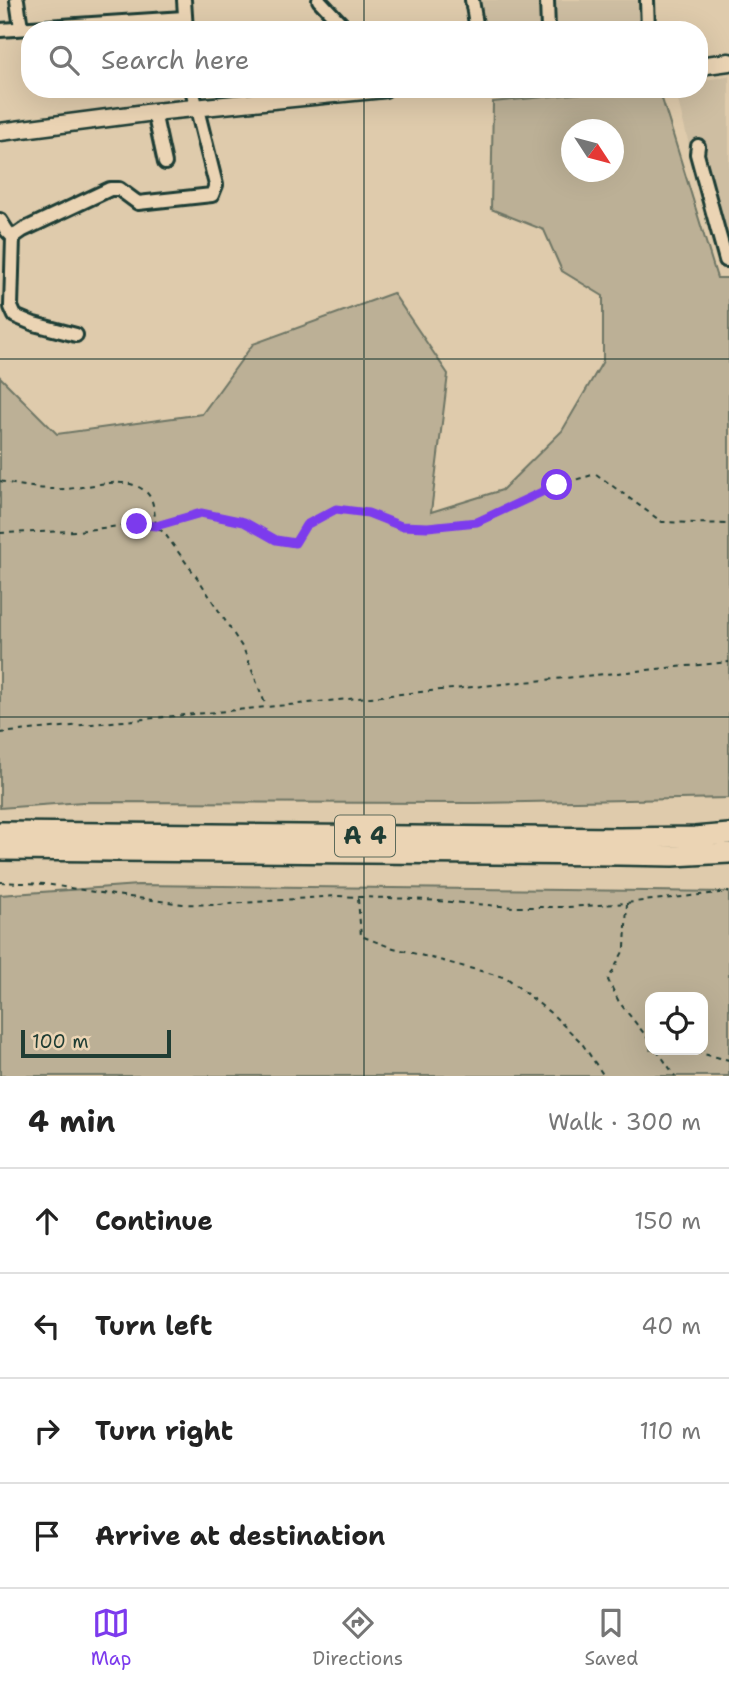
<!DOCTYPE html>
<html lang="en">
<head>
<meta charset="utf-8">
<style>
  body { margin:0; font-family:"Shantell Sans",sans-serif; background:#f2f2f2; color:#222 }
  .controls { position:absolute; right:21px; bottom:21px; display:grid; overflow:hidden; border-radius:14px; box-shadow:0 7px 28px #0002 }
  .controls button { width:63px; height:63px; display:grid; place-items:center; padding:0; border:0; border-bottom:2px solid #e0e0e0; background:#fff; color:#222; font:35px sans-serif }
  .compass { position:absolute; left:561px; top:119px; width:63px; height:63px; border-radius:50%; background:#fff; box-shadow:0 7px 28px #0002; rotate:126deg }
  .scale { position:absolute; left:21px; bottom:18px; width:150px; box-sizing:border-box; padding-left:7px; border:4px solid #1f3d34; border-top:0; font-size:19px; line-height:24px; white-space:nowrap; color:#1f3d34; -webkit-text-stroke:5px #ebd4b4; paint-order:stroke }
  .stop { position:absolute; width:21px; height:21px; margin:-16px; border:5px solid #7c3aed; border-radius:50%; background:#fff }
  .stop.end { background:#7c3aed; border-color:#fff; box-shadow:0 2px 7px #0008 }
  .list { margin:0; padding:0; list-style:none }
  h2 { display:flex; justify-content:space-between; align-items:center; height:91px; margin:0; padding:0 28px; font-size:30px }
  h2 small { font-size:23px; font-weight:400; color:#767676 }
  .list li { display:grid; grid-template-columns:46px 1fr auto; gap:21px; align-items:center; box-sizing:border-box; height:105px; padding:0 28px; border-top:2px solid #e0e0e0 }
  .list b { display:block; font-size:26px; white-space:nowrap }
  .list em { font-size:23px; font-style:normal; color:#767676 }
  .icon { flex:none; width:38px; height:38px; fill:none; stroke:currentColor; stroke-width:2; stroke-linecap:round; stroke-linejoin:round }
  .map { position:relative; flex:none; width:729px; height:1076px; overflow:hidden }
  .search { position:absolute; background:#fff; box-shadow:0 7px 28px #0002; left:21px; right:21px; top:21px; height:77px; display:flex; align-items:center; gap:18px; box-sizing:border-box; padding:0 24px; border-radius:28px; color:#767676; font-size:26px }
  .sheet { height:511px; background:#fff }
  nav { display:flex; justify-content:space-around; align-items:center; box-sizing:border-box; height:98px; border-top:2px solid #e0e0e0; background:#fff; font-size:19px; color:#767676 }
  nav a { display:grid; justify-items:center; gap:4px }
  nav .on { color:#7c3aed }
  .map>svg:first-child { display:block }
</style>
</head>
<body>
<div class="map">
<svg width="729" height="1076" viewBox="0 0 729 1076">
  <rect width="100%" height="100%" fill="#dfcbac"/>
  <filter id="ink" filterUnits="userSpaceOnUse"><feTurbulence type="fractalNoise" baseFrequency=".0143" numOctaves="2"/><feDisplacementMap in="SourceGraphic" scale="14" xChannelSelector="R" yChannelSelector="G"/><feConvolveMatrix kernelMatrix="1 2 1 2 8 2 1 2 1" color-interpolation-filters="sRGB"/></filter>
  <g filter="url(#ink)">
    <g fill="#cebea2">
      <path d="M481,0h174l-3,30h-166z"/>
      <path d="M729,76v192h-9l-45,-179h24v-8z"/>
    </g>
    <g fill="#bcb096" stroke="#6e7665" stroke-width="2" fill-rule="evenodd">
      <path d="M626,89h33l58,189h12v520l-253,5 -393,-1 -83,6v-431l57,57 145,-20 51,-70 140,-51 55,81 -17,138 71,-22 60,-59 41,-70v-65l-41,-25 -18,-41 -53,-21 2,-107zM572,130h42v42h-42z"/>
      <path d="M138,885l591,7v184h-729v-181zM650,997h53v53h-53z"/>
    </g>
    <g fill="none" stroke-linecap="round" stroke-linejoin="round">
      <g stroke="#1f3d34" stroke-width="18">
        <g id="minor">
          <path d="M17,0l4,28"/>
          <path d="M184,0l2,30"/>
          <path d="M319,0l28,30"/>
          <path d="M472,0l5,30"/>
          <path d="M547,0l1,30"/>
          <path d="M647,0l1,30"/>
          <path d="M0,30l184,-12"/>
          <path d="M154,112l11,51"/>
          <path d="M698,146l-1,8 29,106h3"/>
          <path d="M0,220l7,11 6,6"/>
          <path d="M76,335l-42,-11 -19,-8 -4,-9 2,-70 10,-7 87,-41h9l19,14 74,-8 4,-10 -24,-96"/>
        </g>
      </g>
      <g stroke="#1f3d34" stroke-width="21">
        <g id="major">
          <path d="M699,66l30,-4"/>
          <path d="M0,132l154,-20 230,-23"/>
        </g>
      </g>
      <g stroke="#1f3d34" stroke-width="24">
        <g id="highway">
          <path d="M0,832l619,6 76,-1 34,-3"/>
          <path d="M0,850l618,5 55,1 56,-3"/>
        </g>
      </g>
      <g stroke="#1f3d34" stroke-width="2" stroke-dasharray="5 5" stroke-linecap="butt">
        <path d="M0,481c22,5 42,9 65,8 24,-1 58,-15 80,2 10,8 9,23 11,35l46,-13 42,9 32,18 19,3 11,-18 30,-16 32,4 33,13 27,1 49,-5 80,-37 39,-11 66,48 67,2"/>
        <path d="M0,533l77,-2 60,-7 19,2 9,8 36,49 43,67 22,56"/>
        <path d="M0,733l729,-71"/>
        <path d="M0,882l45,2 62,10 76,10 34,1 118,-9 78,3 100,8h54l48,-3 114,-12"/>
        <path d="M358,899l3,37 29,11 117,31 46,37 28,27 23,34"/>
        <path d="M627,903l-2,45 -17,32 11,22 31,39"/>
        <path d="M657,1050l18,26"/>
        <path d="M686,1050l43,10"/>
        <path d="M659,1052l14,-2"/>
      </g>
      <use href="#minor" stroke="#ebd4b4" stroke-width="12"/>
      <use href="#major" stroke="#ebd4b4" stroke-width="16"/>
      <use href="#highway" stroke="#ebd4b4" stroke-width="19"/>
    </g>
  </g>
  <g fill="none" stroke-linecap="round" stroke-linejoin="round" filter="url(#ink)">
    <path stroke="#7c3aed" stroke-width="9" d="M137,524l19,2 45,-13 43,9 32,18 19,3 11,-18 30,-16 32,4 33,13 27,1 49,-5 80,-37"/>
  </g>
  <path fill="none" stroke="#1f3d34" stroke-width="2" stroke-opacity="0.55" d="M364,0v30M364,89v987M0,359h729M0,717h729"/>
  <g text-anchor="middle" stroke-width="7" stroke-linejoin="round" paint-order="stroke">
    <rect fill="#ebd4b4" stroke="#5c6a5a" stroke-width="2" x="335" y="815.5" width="60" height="41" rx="5"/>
    <g font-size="24" font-weight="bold" fill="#1f3d34">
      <text x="365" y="844">A 4</text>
    </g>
  </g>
</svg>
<div class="controls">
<button><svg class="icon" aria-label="locate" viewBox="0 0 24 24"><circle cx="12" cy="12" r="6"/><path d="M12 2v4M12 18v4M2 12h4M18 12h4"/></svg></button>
</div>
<svg class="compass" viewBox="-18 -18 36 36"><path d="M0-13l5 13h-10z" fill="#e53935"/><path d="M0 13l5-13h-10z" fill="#767676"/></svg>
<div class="scale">100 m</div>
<div class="stop" style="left:557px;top:485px"></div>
<div class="stop end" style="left:137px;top:524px"></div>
<div class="search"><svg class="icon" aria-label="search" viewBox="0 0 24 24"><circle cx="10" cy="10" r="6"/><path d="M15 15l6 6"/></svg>Search here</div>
</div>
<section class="sheet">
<h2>4 min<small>Walk · 300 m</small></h2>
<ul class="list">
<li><svg class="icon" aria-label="ahead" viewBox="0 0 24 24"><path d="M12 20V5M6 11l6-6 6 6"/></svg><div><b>Continue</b></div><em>150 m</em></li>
<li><svg class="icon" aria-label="left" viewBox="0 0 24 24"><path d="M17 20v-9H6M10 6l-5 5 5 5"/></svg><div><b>Turn left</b></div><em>40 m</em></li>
<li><svg class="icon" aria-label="right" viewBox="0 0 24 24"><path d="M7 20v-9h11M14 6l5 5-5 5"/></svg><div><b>Turn right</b></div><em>110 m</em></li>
<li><svg class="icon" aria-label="arrive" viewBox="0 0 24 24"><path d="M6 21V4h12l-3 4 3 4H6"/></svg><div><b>Arrive at destination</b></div></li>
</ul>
</section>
<nav>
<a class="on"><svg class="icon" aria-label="map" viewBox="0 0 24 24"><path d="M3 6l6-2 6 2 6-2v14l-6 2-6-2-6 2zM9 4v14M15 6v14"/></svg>Map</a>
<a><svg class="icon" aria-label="directions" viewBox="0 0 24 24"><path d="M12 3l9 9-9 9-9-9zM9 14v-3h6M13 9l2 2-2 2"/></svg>Directions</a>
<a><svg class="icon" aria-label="saved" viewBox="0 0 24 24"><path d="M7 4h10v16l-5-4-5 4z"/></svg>Saved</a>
</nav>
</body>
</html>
